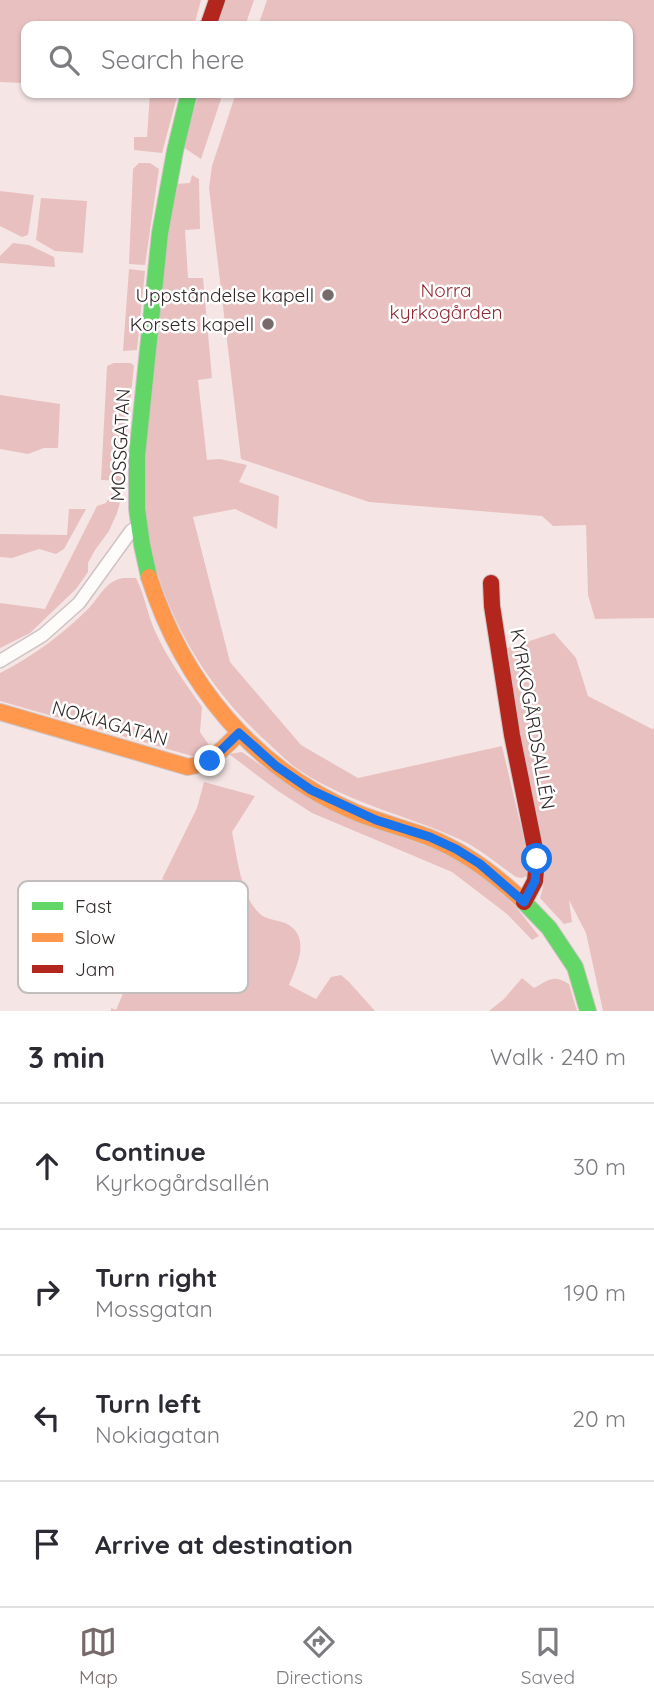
<!DOCTYPE html>
<html lang="en">
<head>
<meta charset="utf-8">
<style>
  body { margin:0; font-family:Quicksand,sans-serif; background:#f2f2f3; color:#2b2b33 }
  .stop { position:absolute; width:21px; height:21px; margin:-16px; border:5px solid #1a73e8; border-radius:50%; background:#fff }
  .stop.end { background:#1a73e8; border-color:#fff; box-shadow:0 2px 7px #0008 }
  .list { margin:0; padding:0; list-style:none }
  h2 { display:flex; justify-content:space-between; align-items:center; height:91px; margin:0; padding:0 28px; font-size:30px }
  h2 small { font-size:23px; font-weight:400; color:#7c7c81 }
  .list li { display:grid; grid-template-columns:46px 1fr auto; gap:21px; align-items:center; box-sizing:border-box; height:126px; padding:0 28px; border-top:2px solid #e1e1e2 }
  .list b { display:block; font-size:26px; white-space:nowrap }
  .list p { margin:0; font-size:23px; white-space:nowrap; color:#7c7c81 }
  .list em { font-size:23px; font-style:normal; color:#7c7c81 }
  .icon { flex:none; width:38px; height:38px; fill:none; stroke:currentColor; stroke-width:2; stroke-linecap:round; stroke-linejoin:round }
  .map { position:relative; flex:none; width:654px; height:1011px; overflow:hidden }
  .search { position:absolute; background:#fff; box-shadow:0 2px 5px #0004; left:21px; right:21px; top:21px; height:77px; display:flex; align-items:center; gap:18px; box-sizing:border-box; padding:0 24px; border-radius:14px; color:#7c7c81; font-size:26px }
  .sheet { height:595px; background:#fff }
  nav { display:flex; justify-content:space-around; align-items:center; box-sizing:border-box; height:98px; border-top:2px solid #e1e1e2; background:#fff; font-size:19px; color:#7c7c81 }
  nav a { display:grid; justify-items:center; gap:4px }
  nav .on { color:#766a6a }
  .map>svg:first-child { display:block }
</style>
</head>
<body>
<div class="map">
<svg width="654" height="1011" viewBox="0 0 654 1011">
  <rect width="100%" height="100%" fill="#f5e6e5"/>
  <g fill="#e9c0c0">
    <path d="M0,0h201l-7,26h-168v29l-2,1 -2,27 -22,-1z"/>
    <path d="M225,0h29l-9,26h-28z"/>
    <path d="M267,0h387v618l-59,1 -7,-24 -2,-70 -33,1 -11,-10 -173,-14 -128,-43 -32,-271 3,-22 24,-73h392v-67h-370z"/>
    <path d="M150,93h28l-16,60 -28,-3v-13h13z"/>
    <path d="M199,93h24l-22,66 -18,-12z"/>
    <path d="M139,163h11l9,6 -14,96 -16,-1 4,-95z"/>
    <path d="M192,175l7,4 1,50 -15,1 3,48h15l9,100 -14,2 9,80 13,-1 27,6 -8,17 40,14 -2,33 -42,-20 -42,8 37,145 71,83 57,33 144,-32 26,110 1,13 -2,7 -5,2 -6,-1c-17,-12 -39,-30 -57,-38 -53,-24 -111,-36 -160,-69 -11,-7 -21,-18 -32,-28 -66,-59 -113,-143 -123,-232 -5,-42 3,-85 7,-127 7,-67 14,-133 25,-199l14,-1z"/>
    <path d="M0,191l34,4 -6,40 -6,2 -22,-11z"/>
    <path d="M41,198l46,3 -4,52 -28,-2 -19,-11z"/>
    <path d="M13,243l16,2 25,12 1,10 -55,-4v-7z"/>
    <path d="M129,269l16,2 -8,79 -14,1z"/>
    <path d="M114,363h17l3,3 -9,84 -1,31 -23,-1 6,-114z"/>
    <path d="M0,395l60,9 -2,44h-14l-16,6 -28,-5z"/>
    <path d="M111,494l11,2 -5,17 -8,18 -14,19 -7,13v9l-12,17 -46,44 -30,15v-45l45,6 52,-103 9,-3z"/>
    <path d="M69,509h17l-22,40 -8,5 -17,-5 -27,9 -12,-1v-23l67,1z"/>
    <path d="M123,578h13c9,17 11,36 19,53 12,27 30,52 47,76l-2,25 11,16 -12,10 -199,-57v-28c32,-16 63,-39 88,-64 12,-12 17,-28 35,-31z"/>
    <path d="M554,633l22,25 12,38 64,33 2,-1v283h-51l-17,-78 -17,-33 3,22 -8,2 -24,-26c5,-15 5,-26 3,-42l-23,-113 -12,-95z"/>
    <path d="M242,752l60,42 46,24 103,37 27,17 38,35 23,29 -7,4 -25,-26 -55,-42 -140,-59 -34,-22 -49,-37z"/>
    <path d="M204,782l51,14 -23,36c5,24 9,65 28,82 5,5 17,6 25,9 27,12 12,43 4,62l27,14 15,-22 10,-2 8,7 26,29h-264v-3l5,2 54,-127 -8,-4 35,-71z"/>
    <path d="M522,978l12,10c15,-8 19,-14 35,-4l8,27h-88l15,-12z"/>
  </g>
  <g fill="none" stroke-linecap="round" stroke-linejoin="round">
    <g stroke="#cfc3c3" stroke-width="15">
      <path id="street" d="M0,661l43,-26 36,-32 52,-72 7,-5"/>
    </g>
    <g stroke="#cfc3c3" stroke-width="18">
      <g id="fast">
        <path d="M149,577l-7,-32 -5,-36v-53l23,-223 15,-82 14,-58"/>
        <path d="M524,902l25,26 26,39 13,44"/>
      </g>
    </g>
    <g stroke="#cfc3c3" stroke-width="18">
      <g id="slow">
        <path d="M149,577c34,106 104,192 208,236 23,9 47,15 71,24 36,14 68,38 96,65"/>
        <path d="M0,712l188,55c23,-4 35,-18 51,-34"/>
      </g>
    </g>
    <g stroke="#cfc3c3" stroke-width="18">
      <g id="jam">
        <path d="M208,26l9,-26"/>
        <path d="M491,583l1,23 20,129 25,124 -2,22 -11,21"/>
      </g>
    </g>
    <use href="#street" stroke="#fefbfb" stroke-width="12"/>
    <use href="#fast" stroke="#63d668" stroke-width="16"/>
    <use href="#slow" stroke="#ff974d" stroke-width="16"/>
    <use href="#jam" stroke="#b3261e" stroke-width="16"/>
  </g>
  <g fill="none" stroke-linecap="round" stroke-linejoin="round">
    <path stroke="#1a73e8" stroke-width="9" d="M210,761l29,-28 37,33 35,24 65,30 54,17 26,12 24,15 44,38 11,-21 2,-22"/>
  </g>
  <g fill="#766a6a" stroke="#fff" stroke-width="2.5">
    <circle cx="328" cy="295" r="7"/>
    <circle cx="268" cy="324" r="7"/>
  </g>
  <g text-anchor="middle" stroke-width="5" stroke-linejoin="round" paint-order="stroke">
    <g font-size="19" fill="#922833" stroke="#fff">
      <text x="446" y="297">Norra<tspan x="446" dy="22">kyrkogården</tspan></text>
    </g>
    <g font-size="19" fill="#322828" stroke="#fff" text-anchor="end">
      <text x="314" y="302">Uppståndelse kapell</text>
      <text x="254" y="331">Korsets kapell</text>
    </g>
    <g font-size="19" fill="#322828" stroke="#fff">
      <text transform="translate(120 445) rotate(-87)" y="7">MOSSGATAN</text>
      <text transform="translate(533 719) rotate(80)" y="7">KYRKOGÅRDSALLÉN</text>
      <text transform="translate(110 723) rotate(16)" y="7">NOKIAGATAN</text>
    </g>
  </g>
  <rect x="18" y="881" width="230" height="112" rx="10" fill="#fff" stroke="#c2bebe" stroke-width="2"/>
  <rect x="32" y="902" width="31" height="8" fill="#63d668"/>
  <rect x="32" y="933" width="31" height="9" fill="#ff974d"/>
  <rect x="32" y="965" width="31" height="8" fill="#b3261e"/>
  <g font-size="19" fill="#322828">
    <text x="75" y="913">Fast</text>
    <text x="75" y="944">Slow</text>
    <text x="75" y="976">Jam</text>
  </g>
</svg>
<div class="stop" style="left:537px;top:859px"></div>
<div class="stop end" style="left:210px;top:761px"></div>
<div class="search"><svg class="icon" aria-label="search" viewBox="0 0 24 24"><circle cx="10" cy="10" r="6"/><path d="M15 15l6 6"/></svg>Search here</div>
</div>
<section class="sheet">
<h2>3 min<small>Walk · 240 m</small></h2>
<ul class="list">
<li><svg class="icon" aria-label="ahead" viewBox="0 0 24 24"><path d="M12 20V5M6 11l6-6 6 6"/></svg><div><b>Continue</b><p>Kyrkogårdsallén</p></div><em>30 m</em></li>
<li><svg class="icon" aria-label="right" viewBox="0 0 24 24"><path d="M7 20v-9h11M14 6l5 5-5 5"/></svg><div><b>Turn right</b><p>Mossgatan</p></div><em>190 m</em></li>
<li><svg class="icon" aria-label="left" viewBox="0 0 24 24"><path d="M17 20v-9H6M10 6l-5 5 5 5"/></svg><div><b>Turn left</b><p>Nokiagatan</p></div><em>20 m</em></li>
<li><svg class="icon" aria-label="arrive" viewBox="0 0 24 24"><path d="M6 21V4h12l-3 4 3 4H6"/></svg><div><b>Arrive at destination</b></div></li>
</ul>
</section>
<nav>
<a class="on"><svg class="icon" aria-label="map" viewBox="0 0 24 24"><path d="M3 6l6-2 6 2 6-2v14l-6 2-6-2-6 2zM9 4v14M15 6v14"/></svg>Map</a>
<a><svg class="icon" aria-label="directions" viewBox="0 0 24 24"><path d="M12 3l9 9-9 9-9-9zM9 14v-3h6M13 9l2 2-2 2"/></svg>Directions</a>
<a><svg class="icon" aria-label="saved" viewBox="0 0 24 24"><path d="M7 4h10v16l-5-4-5 4z"/></svg>Saved</a>
</nav>
</body>
</html>
